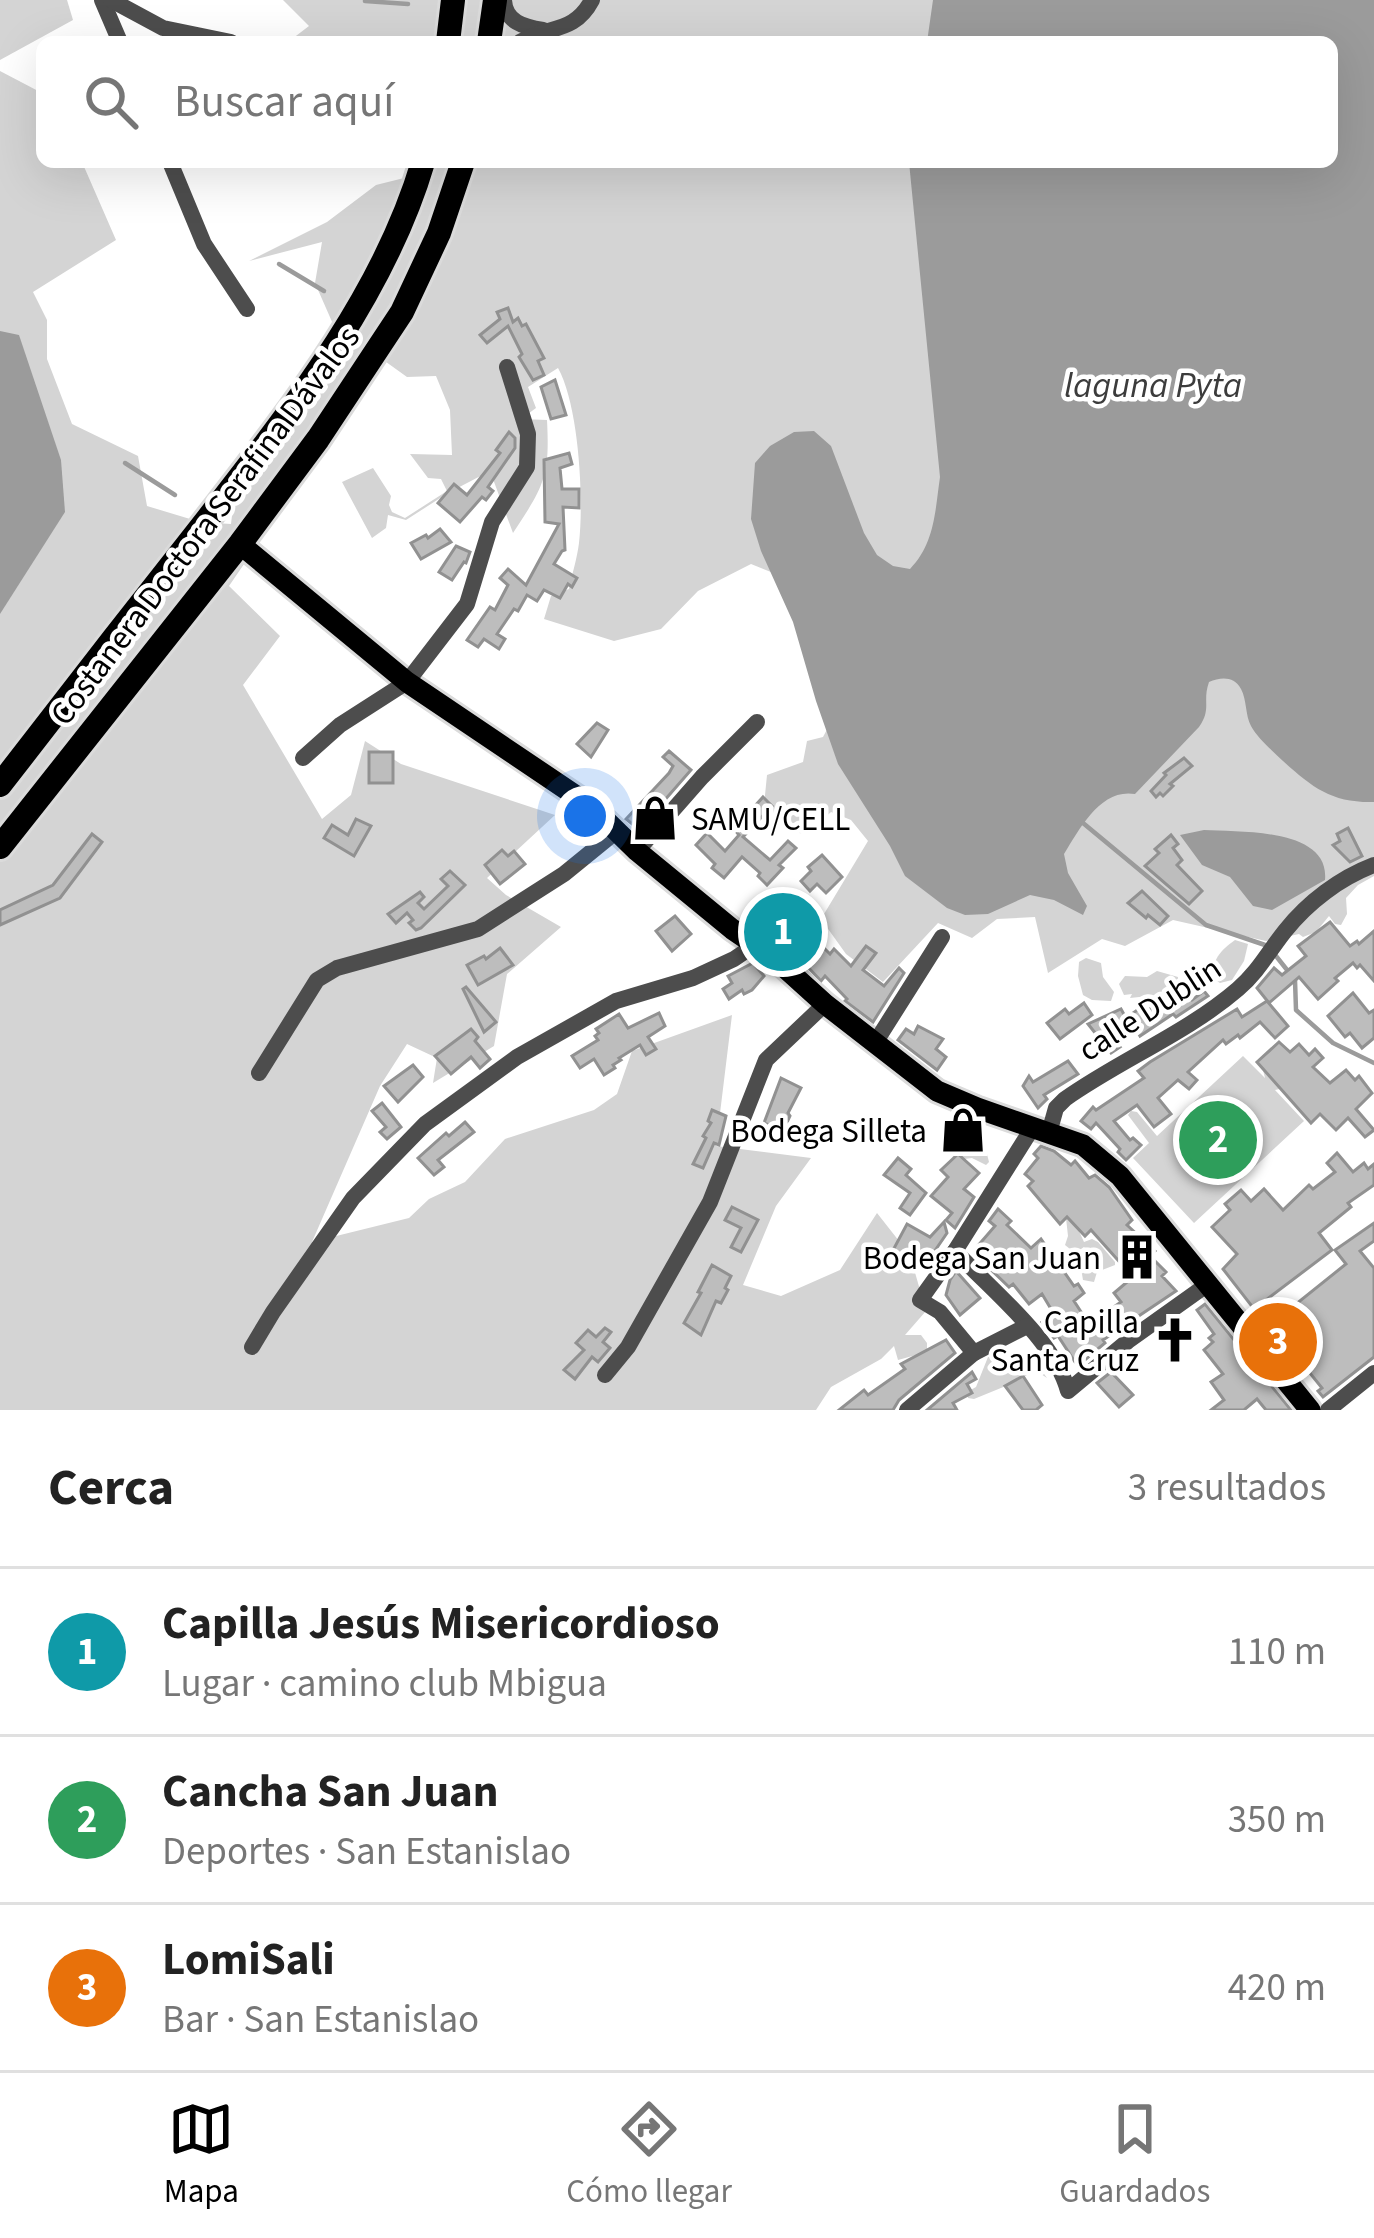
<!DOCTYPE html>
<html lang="es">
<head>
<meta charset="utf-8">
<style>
  body { margin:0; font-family:"Source Sans 3",sans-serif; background:#f2f2f2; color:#222 }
  .you { position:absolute; left:585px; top:816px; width:42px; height:42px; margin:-30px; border:9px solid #fff; border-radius:50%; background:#1a73e8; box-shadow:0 0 0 18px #1a73e833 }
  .badge { display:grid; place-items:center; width:78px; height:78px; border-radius:50%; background:#000; color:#fff; font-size:39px; font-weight:700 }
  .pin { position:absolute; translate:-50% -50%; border:6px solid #fff; box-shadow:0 3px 12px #0006 }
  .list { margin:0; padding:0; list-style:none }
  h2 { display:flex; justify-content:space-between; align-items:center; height:156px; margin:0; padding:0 48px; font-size:51px }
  h2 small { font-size:39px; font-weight:400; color:#767676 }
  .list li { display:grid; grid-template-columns:78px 1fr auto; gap:36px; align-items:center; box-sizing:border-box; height:168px; padding:0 48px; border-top:3px solid #e0e0e0 }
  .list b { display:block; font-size:45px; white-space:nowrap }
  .list p { margin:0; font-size:39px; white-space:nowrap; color:#767676 }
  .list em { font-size:39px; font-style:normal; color:#767676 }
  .icon { flex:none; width:66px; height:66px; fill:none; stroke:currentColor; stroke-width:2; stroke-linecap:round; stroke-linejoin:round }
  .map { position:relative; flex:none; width:1374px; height:1410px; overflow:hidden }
  .search { position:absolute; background:#fff; box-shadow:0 12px 48px #0002; left:36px; right:36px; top:36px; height:132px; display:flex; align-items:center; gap:30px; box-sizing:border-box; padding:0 42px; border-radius:18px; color:#767676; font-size:45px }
  .sheet { height:660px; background:#fff }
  nav { display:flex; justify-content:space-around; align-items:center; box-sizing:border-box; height:168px; border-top:3px solid #e0e0e0; background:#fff; font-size:33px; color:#767676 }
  nav a { display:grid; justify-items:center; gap:6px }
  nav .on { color:#000 }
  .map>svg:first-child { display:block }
</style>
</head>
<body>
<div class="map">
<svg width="1374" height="1410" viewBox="0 0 1374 1410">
  <rect width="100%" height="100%" fill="#fff"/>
  <g fill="#d4d4d4">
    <path d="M0,0h67l6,20 -73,40z"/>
    <path d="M283,0h1091v876l-16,9 -12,13 1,16 -6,11 -6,-1 -6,-8 -13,16 -13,5 -4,-3 -33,7 -93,-21 -48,26 -23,-7 -54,34 -13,-56 -38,2 -25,19 -34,-15 -55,59 -37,-28 -25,-35 47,-78 -17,-21 -20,-8 -24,22 -16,-2 -27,-27 3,-30 36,-13 4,-21 16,-4 9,-17 -51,-144 -30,-12 -53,27 -37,38 -47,12 -70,-22 7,-23 18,-7c3,-15 8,-30 10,-46 5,-44 0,-137 -21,-175l-30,19 8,21 -15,11 26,1c3,57 -3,66 -34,113l-23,-62 -42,22 -42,27 -18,-5 -2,13 -14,10 -30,-56 31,-14 18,28 -2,9 3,7 13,6 42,-27 -6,-12 -13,-1 -18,-24 42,1 -2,-45 -14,-34 -29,1 -39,-28 -127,174 29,3 -41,60 51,50 -37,49 79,134 29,-24 14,-54 36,23 154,51 -68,63 19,17 55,32 -54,47 -13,72 -61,37 4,-25 -30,-14 -27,42 -68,156 97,-24 20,-19 36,-17 40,-43 89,-29 23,-16 15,-43 100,-36 -16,131 95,12 -35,48 -33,79 38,11 59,-26 37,-57 33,42 16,56 -21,24h16l6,8v15l-11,-3 -18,5 -4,-14 -13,13 -50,28 -15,23h-816v-1339l42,22v69h40l34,78 -83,52 14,28v39l25,65 66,32 9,50 53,16 31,2 2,-17 42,-57 76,-113 -18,-13 -18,-41 7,-41 -73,19 78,-39 49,-37 40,-10 2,-13h914v-120h-1044l21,-16z"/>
    <path d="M1235,940l13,4 -4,17 -12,19 -12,3 -6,-4c-4,-18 7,-29 21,-39z"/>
    <path d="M1086,958l15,5 2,14 11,15 -3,9 -19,-1 -9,-5 -5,-19 1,-14z"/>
    <path d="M1157,971l21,6 -1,9 -19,9 -28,3 2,-4 -8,1 -5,-11 6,-8 22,1z"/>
    <path d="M1267,1053h5l12,35 -9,2 29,31 -110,102 -61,-65 16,-15 -21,-28 3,-4 6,1 20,24 86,-80 22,22 -4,-16z"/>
    <path d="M963,1117l6,1c-5,9 -3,21 4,29l12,-1 4,16 -3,3 -14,-7 -8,1 -16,-4 3,-24z"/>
    <path d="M1066,1218h7l11,24 8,-3 6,3 17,20v3l-18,7 -3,10 -11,-2 -2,-12 8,-9v-6l-5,-6 -9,6 -10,-8 3,-9z"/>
    <path d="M988,1357l16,3 17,13v-7l13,-6 13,18 -15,-10 -6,8 -4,-2 -4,7 -44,18 -6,-1 -1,-6 9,-5z"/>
  </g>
  <g fill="#9b9b9b">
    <path d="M933,0h441v802c-42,1 -61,-14 -91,-41 -10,-10 -25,-22 -32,-35 -6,-11 -4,-26 -10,-37 -7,-13 -20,-12 -32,-7 -7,20 3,26 -10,45l-64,67c-34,-6 -55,34 -71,60l4,19 19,33 -4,9 -29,-15 -24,-5 -42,19 -23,1 -18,-7 -42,-32 -15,-30 -52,-82 -22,-63 -23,-79 -32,-71 -10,-32 4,-56 15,-17 24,-14 20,-1 17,15 33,87 13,22 16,11 17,3c25,-26 25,-58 30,-92l-31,-315h423v-120h-405z"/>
    <path d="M0,331l19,4 42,125 4,52 -65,102z"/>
    <path d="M1204,830c37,2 126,-2 121,50l-53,30 -19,-4 -23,-29 -28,-12 -22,-30z"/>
  </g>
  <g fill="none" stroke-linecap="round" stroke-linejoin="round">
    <g stroke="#9b9b9b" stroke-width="4.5">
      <path d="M365,1l43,3"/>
      <path d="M279,264l45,27"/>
      <path d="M125,463l50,32"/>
      <path d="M1083,823l123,102 59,20"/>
      <path d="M1276,956l19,24 1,30 37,33 41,20"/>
    </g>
  </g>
  <g fill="#bdbdbd" stroke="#919191" stroke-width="3">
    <path d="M508,308l5,14 5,-4 4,8 4,-2 18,34 -6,3 6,14 -11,5 -14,-23 3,-3 -14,-28 -21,17 -7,-8 20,-16 -3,-7z"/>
    <path d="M555,380l11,35 -15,4 -10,-32z"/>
    <path d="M509,432l6,6v10l-27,39 5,4 -7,9 -4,-3 -22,25 -22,-19 16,-19 13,11 33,-42 -4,-3z"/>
    <path d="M569,453l3,11 -12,4 2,21h17v19l-16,-1 2,43 -3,1 -8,13 23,14 -5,9 -4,-3 -8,14 -16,-8 -7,11 -10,-6 -9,16 -4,-2 -17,25 8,5 -6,10 -15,-10 -6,8 -11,-7 23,-33 5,3 13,-25 -8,-7 8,-9 18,16 33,-61 -14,-2 -1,-62z"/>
    <path d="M440,529l11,13 -30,17 -10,-16 15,-8 2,3z"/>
    <path d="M456,546l14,6 -4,11 -2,-1 -12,18 -13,-8z"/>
    <path d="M597,723l11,7 -17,27 -14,-13z"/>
    <path d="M669,751l22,19 -48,55 -3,-2 -4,4 -10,-8 43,-46 4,-7 -10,-9z"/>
    <rect x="369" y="752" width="24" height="31"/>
    <path d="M1184,758l8,8 -22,18 3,2 -10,10 -3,-3 -4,4 -5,-6 15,-16 -2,-2z"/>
    <path d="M763,797l9,9 -29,31 27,23 18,-19 8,7 -17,17 4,3 -16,17 -9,-9 2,-3 -18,-16 -18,21 -12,-10 3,-4 -19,-19 11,-12 18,18 14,-16 -5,-6z"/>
    <path d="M356,819l15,7 -17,30 -30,-18 8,-13 16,10z"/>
    <path d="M1348,828l14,28 -12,6 -17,-17 7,-4 -3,-7z"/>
    <path d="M92,834l10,8 -42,56 -60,27v-15l53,-25z"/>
    <path d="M1171,835l7,9 -5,4 9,12 -5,5 25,26 -13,13 -44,-38 14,-13 -4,-4z"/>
    <path d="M502,850l6,6 6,-5 11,13 -25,20 -15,-19z"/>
    <path d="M822,855l20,22 -16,16 -9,-9 -7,7 -9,-10 10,-10 -3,-4z"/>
    <path d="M450,871l15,14 -44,43 -5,2 -7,-7 4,-3 -6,-7 -11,10 -8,-9 32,-22 4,5 -6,6 6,6 24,-23 -7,-7z"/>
    <path d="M1142,891l26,25 -8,9 -12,-10 -2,3 -18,-15z"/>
    <path d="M767,906l26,27 -11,9 -12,-13 -4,3 -12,-14z"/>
    <path d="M675,916l16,18 -19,17 -16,-20z"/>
    <path d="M1330,922l20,24 7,-5 2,3 15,-13v50l-14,-16 -3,3 -4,-5 -18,15 3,3 -20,18 -19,-22 -30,26 -12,-15 17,-20 8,7 24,-19 -8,-10z"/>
    <path d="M822,946l8,8 4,-5 17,17 15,-20 10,7 -13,17 21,16 15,-18 5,5 -31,49 -28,-21 2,-2 -22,-23 -4,5 -16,-17z"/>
    <path d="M500,948l13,17 -35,20 -11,-20 17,-9 2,3z"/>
    <path d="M753,963l11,13 -12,14 -8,4 -2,-4 -13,9 -6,-10 9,-6 -4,-7z"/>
    <path d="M1182,986l10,14 12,-9 4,5 -32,21 -3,-3 -33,22 -4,-7 -20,14 4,4 -9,6 -23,-29 33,-15 5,9 17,-12 4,5z"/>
    <path d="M466,987l30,35 -12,10 -21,-43z"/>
    <path d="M1353,993l16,20 5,-3v28l-12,10 -12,-15 -5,4 -17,-21z"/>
    <path d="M1267,1001l21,25 -13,12 -15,-16 -20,16 -2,-3 -12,9 -3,-4 -35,32 9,8 -8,9 -11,-9 -20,18 13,16 -17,13 -17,-22 -23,16 16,19 3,-2 8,7 -15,15 -8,-8 2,-3 -24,-26 -5,6 -10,-8 12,-14 3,3 48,-32 -6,-7 12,-9 87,-53 5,8z"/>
    <path d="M1084,1003l8,12 -32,24 -13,-16 18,-14 4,5z"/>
    <path d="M659,1013l6,13 -17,11 8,12 -10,6 -6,-10 -21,13 2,2 -8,5 2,3 -11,7 -10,-16 -14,9 -8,-12 26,-16 -3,-4 4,-3 -3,-4 23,-15 9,14z"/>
    <path d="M918,1026l25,13 -7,10 10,8 -9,13 -39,-30 8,-11 8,5z"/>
    <path d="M471,1029l7,8 -3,4 15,18 -10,9 -9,-11 -20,17 -16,-18z"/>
    <path d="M1279,1042l11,10 9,-8 10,11 6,-6 8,9 -10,9 17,16 16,-13 9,10 4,-4 13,17 -16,16 18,21 -9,7 -17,-19 -12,12 -16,-16 -9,9 -54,-61z"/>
    <path d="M1068,1061l10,13 -34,21 3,4 -9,9 -15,-22 6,-10 4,6z"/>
    <path d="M413,1065l10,12 -25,25 -14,-16z"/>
    <path d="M781,1078l20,10 -13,25 2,3 -7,15 -19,-8z"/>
    <path d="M382,1103l19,24 -14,12 -7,-7 6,-5 -14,-16z"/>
    <path d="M712,1110l14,6 -7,29 -5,-2 -11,25 -10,-4 13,-26 -3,-2 8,-13 -3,-2z"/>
    <path d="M465,1122l9,10 -36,28 6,7 -10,8 -16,-17 28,-25 3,3z"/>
    <path d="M1041,1146l13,5 17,14 4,-4 14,17 6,-3 14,12 23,33 -5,5 28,26 -5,5 16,16 -4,4 14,15 -73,49 2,3 -25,21 -5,-2 -17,-26 -4,2 -12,-16 12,-8 -12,-20 -13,10 -16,-20 -4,3 -24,-23 4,-4 -13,-12 19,-22 -6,-5 9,-12 13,12 -4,4 24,23 10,-9 33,47 4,-2 6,9 -10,8 15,23 32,-22 -7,-9 19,-16 -42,-47 -6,6 -18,-19 -7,7 -32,-38 5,-5 -8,-7 13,-16 -4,-4z"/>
    <path d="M1337,1153l16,19 11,-9 4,6 6,-5v21l-26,18 3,4 -32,26 13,17 -78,59 -31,-40 14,-15 -25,-27 18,-17 -5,-6 16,-14 10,11 13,-12 19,21 26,-25 4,4 22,-17 -8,-9z"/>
    <path d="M958,1154l21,19 -15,16 10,8 -19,31 -9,-8 6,-7 -21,-17 17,-19 -7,-7z"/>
    <path d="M898,1158l13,11 -5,6 20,18 -16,22 -10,-7 10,-15 -26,-18z"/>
    <path d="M732,1207l26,13 -17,32 -10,-5 10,-19 -16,-8z"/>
    <path d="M944,1222l3,11 -24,35 -31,-16 15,-28 23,13z"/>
    <path d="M1374,1223v18l-14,10 14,17v89l-51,40 -5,-6 4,-3 -37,-46 -7,5 -11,-15 6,-5 -2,-3 75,-60 -11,-14z"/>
    <path d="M712,1265l19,11 -6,12 3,2 -7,13 -5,-2 -15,34 -17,-12 17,-30 -3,-1z"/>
    <path d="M956,1271l24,27 -20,17 -14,-20 4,-15z"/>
    <path d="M1205,1304l86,106h-25l-9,-11 -13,11h-33l13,-10 -13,-18 12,-8 -19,-24 9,-8 -4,-4 5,-4 -17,-24z"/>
    <path d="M605,1328l6,4 -8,10 7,6 -12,14 -6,-5 -17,22 -11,-9 20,-20 -8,-7 12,-13 8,7z"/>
    <path d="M946,1340l9,13 -56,47 -6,10h-54l25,-20 4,5 37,-26 -4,-5z"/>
    <path d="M972,1372l4,7 -9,5 5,9 -19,10 4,7h-30z"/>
    <path d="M1111,1372l22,23 -14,12 -22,-24z"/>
    <path d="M1023,1376l19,29 -6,5h-13l-18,-24z"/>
  </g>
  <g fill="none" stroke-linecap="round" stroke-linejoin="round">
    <g stroke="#dbdbdb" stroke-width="27">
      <path id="major" d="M240,544l167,138 184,124 46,45 95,78 41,28 52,47 112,87 40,17 106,37 37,31 190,234"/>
    </g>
    <g stroke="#dbdbdb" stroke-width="30">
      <g id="highway">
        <path d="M448,42l5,-42"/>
        <path d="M489,42l6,-42"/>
        <path d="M0,785c67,-87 134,-173 202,-259 86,-111 181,-228 221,-364"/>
        <path d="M0,847l240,-303 78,-105 84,-127 37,-79 24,-71"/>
      </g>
    </g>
    <g stroke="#4d4d4d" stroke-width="16">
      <path d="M102,0l18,42"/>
      <path d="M111,0l52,28 68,14"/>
      <path d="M504,0c1,22 20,27 39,30"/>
      <path d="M520,42c29,-17 54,-8 72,-42"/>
      <path d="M170,162l34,82 43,65"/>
      <path d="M303,758l37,-33 67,-43 60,-78 25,-82 35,-55 1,-33 -21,-67"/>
      <path d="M637,851l65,-74 55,-55"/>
      <path d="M875,1043l67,-106"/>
      <path d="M259,1073l58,-93 20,-12 141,-39 86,-55 54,-44"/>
      <path d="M1049,1133l7,-25 9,-9c55,-39 122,-66 173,-110 20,-17 31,-38 47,-58 23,-29 55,-53 89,-66"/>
      <path d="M955,1251c36,39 99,88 113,140l60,-50 80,-57"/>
      <path d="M252,1347l21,-35 80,-114 72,-74 92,-67 99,-56 77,-23 41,-19 22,-15"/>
      <path d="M974,1353l-34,-41 -20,-12 35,-49 78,-124"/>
      <path d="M605,1375l23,-28 82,-145 56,-142 59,-56"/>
      <path d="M907,1410l67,-57 53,-27"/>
      <path d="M1328,1410l46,-37"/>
    </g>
    <use href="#major" stroke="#000" stroke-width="21"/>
    <use href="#highway" stroke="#000" stroke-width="24"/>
  </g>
  <defs>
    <g id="shop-bare" transform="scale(3.6)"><path d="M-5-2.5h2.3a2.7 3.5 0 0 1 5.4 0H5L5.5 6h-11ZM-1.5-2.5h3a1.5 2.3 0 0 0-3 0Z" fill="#000" stroke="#fff" stroke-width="2.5" paint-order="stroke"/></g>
    <g id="building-bare" transform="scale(3.6)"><path d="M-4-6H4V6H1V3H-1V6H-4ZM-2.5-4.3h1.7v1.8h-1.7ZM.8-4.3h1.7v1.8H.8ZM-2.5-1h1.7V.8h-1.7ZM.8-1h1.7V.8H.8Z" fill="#000" stroke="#fff" stroke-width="2.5" paint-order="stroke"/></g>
    <g id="church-bare" transform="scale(3.6)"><path d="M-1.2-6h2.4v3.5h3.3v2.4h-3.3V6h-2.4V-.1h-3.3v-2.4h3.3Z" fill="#000" stroke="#fff" stroke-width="2.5" paint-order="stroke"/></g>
  </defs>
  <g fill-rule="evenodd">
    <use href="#shop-bare" x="655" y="818"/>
    <use href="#shop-bare" x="963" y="1130"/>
    <use href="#building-bare" x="1137" y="1257"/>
    <use href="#church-bare" x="1175" y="1340"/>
  </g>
  <g text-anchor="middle" stroke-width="9" stroke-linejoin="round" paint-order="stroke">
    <g font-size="33" fill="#000" stroke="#fff">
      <text transform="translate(204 525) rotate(-53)" y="12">Costanera Doctora Serafina Dávalos</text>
      <text transform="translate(1149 1008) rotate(-33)" y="12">calle Dublin</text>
    </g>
    <g font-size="33" fill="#000" stroke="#fff" text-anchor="end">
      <text x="691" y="830" text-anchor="start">SAMU/CELL</text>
      <text x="927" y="1142">Bodega Silleta</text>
      <text x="1101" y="1269">Bodega San Juan</text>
      <text x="1139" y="1333">Capilla<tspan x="1139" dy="38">Santa Cruz</tspan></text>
    </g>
    <g font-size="36" font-style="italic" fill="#3c3c3c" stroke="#fff">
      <text x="1153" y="397">laguna Pyta</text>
    </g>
  </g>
</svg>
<div class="you"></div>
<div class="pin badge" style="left:783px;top:932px;background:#0f9aa8">1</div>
<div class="pin badge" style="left:1218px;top:1140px;background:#2e9e5b">2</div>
<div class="pin badge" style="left:1278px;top:1342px;background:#e8710a">3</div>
<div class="search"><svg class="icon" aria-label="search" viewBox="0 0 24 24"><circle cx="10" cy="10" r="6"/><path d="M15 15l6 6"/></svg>Buscar aquí</div>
</div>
<section class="sheet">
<h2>Cerca<small>3 resultados</small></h2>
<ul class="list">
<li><span class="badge" style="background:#0f9aa8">1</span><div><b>Capilla Jesús Misericordioso</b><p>Lugar · camino club Mbigua</p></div><em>110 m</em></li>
<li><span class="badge" style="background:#2e9e5b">2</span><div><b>Cancha San Juan</b><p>Deportes · San Estanislao</p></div><em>350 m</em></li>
<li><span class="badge" style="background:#e8710a">3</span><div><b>LomiSali</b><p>Bar · San Estanislao</p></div><em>420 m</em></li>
</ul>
</section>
<nav>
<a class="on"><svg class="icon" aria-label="map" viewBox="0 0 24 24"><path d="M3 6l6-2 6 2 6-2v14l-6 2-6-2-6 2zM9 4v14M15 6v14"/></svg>Mapa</a>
<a><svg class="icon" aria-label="directions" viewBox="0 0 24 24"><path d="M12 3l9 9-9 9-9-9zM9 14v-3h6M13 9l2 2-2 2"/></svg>Cómo llegar</a>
<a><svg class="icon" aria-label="saved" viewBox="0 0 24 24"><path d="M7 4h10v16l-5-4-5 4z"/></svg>Guardados</a>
</nav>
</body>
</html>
